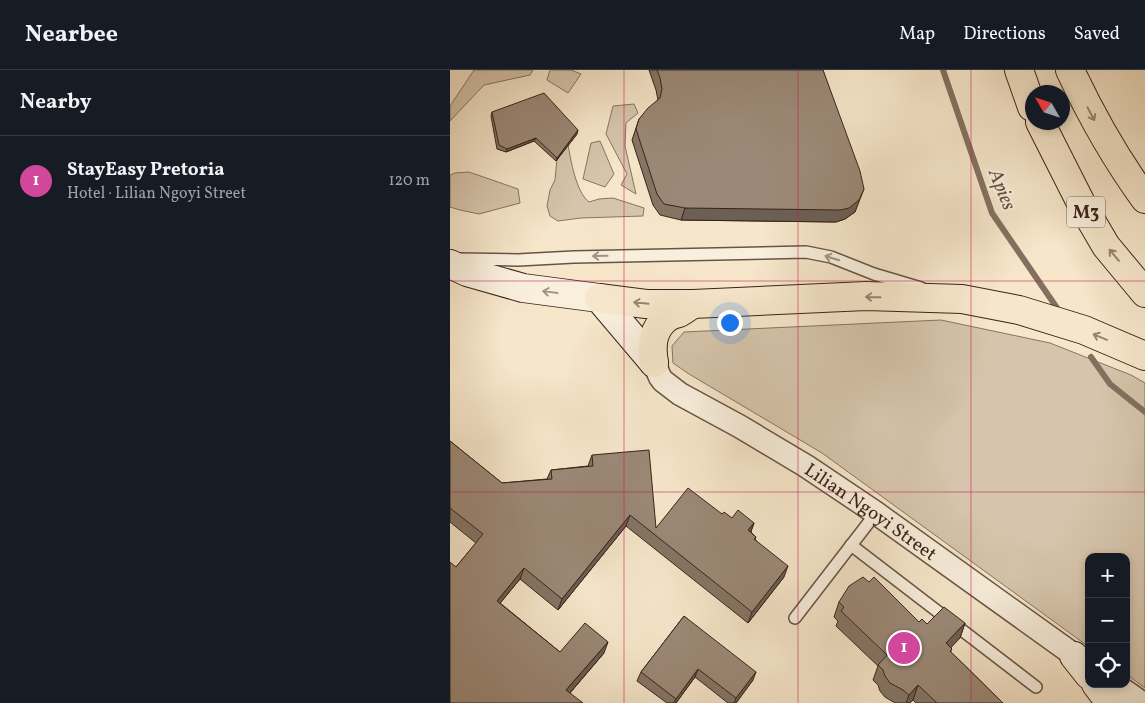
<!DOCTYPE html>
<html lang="en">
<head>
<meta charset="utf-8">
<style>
  body { margin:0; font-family:Vollkorn,serif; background:#242831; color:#f1f3f6 }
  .controls { position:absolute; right:15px; bottom:15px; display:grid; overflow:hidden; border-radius:10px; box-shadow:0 2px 8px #0003 }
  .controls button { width:45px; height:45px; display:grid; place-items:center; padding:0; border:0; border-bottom:1px solid #363941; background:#171b24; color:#f1f3f6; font:25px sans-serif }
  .compass { position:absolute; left:575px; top:15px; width:45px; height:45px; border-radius:50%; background:#171b24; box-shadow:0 2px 8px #0003; rotate:309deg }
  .you { position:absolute; left:279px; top:252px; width:18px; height:18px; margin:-12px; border:4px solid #fff; border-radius:50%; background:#1a73e8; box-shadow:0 0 0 8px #1a73e833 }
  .badge { display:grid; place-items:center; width:32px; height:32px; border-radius:50%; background:#0b8043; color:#fff; font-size:16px; font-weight:700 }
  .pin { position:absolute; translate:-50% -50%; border:2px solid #fff; box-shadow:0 1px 5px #0006 }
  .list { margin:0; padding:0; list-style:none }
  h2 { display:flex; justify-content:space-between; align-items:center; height:65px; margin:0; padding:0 20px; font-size:21px }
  h2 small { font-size:16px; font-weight:400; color:#9ea1a6 }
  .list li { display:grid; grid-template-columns:32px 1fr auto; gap:15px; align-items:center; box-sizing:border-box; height:90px; padding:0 20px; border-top:1px solid #363941 }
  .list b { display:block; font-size:19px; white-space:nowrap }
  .list p { margin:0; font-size:16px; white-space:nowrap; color:#9ea1a6 }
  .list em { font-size:16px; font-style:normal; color:#9ea1a6 }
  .icon { flex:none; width:28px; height:28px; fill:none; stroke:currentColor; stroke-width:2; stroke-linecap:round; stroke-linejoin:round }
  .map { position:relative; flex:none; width:695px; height:633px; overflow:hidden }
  header { display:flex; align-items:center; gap:30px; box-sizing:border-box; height:70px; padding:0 25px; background:#171b24; border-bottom:1px solid #363941 }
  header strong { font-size:24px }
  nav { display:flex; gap:28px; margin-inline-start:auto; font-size:18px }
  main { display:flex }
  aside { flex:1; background:#171b24 }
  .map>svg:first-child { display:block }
</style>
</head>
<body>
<header>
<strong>Nearbee</strong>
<nav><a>Map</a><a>Directions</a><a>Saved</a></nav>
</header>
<main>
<aside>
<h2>Nearby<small></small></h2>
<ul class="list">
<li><span class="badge" style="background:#d1479c">1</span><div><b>StayEasy Pretoria</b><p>Hotel · Lilian Ngoyi Street</p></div><em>120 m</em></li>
</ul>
</aside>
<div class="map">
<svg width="695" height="633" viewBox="0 0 695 633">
  <rect width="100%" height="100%" fill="#f6e6ca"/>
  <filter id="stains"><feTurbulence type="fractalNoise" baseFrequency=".004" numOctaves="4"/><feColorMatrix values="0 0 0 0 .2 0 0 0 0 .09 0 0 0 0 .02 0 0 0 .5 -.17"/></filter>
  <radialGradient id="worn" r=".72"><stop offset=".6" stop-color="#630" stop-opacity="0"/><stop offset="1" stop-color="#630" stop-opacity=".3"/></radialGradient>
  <g fill="#d6c5ac" stroke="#887463">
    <path d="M24,0h59l-3,5 -46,10 -34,36v-15z"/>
    <path d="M100,0h21l10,4 -13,19 -21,-13z"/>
    <path d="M184,34l4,9 -12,10 -1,23 11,48 -15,-9 6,-11 -21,-40 7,-28z"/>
    <path d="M150,71l14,33 -9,13 -22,-8 8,-36z"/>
    <path d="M118,75c3,16 8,47 21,57l10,-3 14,-1 31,10 -1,8 -62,2 -23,3 -8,-5 -3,-10 3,-16 5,-10 2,-21z"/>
    <path d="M19,102l49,17 2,14 -41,11 -19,-4 -10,-3v-32l5,-2z"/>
    <path d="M491,250l109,23 81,32 14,8v305l-19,-14v-117h-37v90l-267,-194 -133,-79 -16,-11 -1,-17 12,-14z"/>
  </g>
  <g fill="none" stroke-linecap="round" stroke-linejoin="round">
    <g stroke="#847060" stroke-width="6">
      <path d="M493,0l49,143 65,95"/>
      <path d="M641,287l19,27 35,28"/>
    </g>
    <g stroke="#685446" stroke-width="14">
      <g id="lane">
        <path d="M8,189l60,1 56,-3 232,-5 25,5 43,17 47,14"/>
        <path d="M401,475l185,142"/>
        <path d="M345,548l81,-105"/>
      </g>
    </g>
    <g stroke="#685446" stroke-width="25">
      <g id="street">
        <path id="s1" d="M204,293l6,14 3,4 17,13 59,32 67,40 70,47 212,152"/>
        <path d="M665,614l27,19"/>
      </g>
    </g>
    <g stroke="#39231a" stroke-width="30">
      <g id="secondary">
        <path d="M0,194l17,8 56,16 76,10 55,65"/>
        <path d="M624,586l15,19"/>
        <path d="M646,614l9,12 3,7"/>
      </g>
    </g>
    <g stroke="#39231a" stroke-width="30">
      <g id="primary">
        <path d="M569,0l13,37"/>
        <path d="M620,0c21,45 46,89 75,129"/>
        <path d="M590,52l42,83 24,41 39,47"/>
        <path d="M149,228l47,6h47l173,-8 96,3 57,11 65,20 61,26"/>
        <path d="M204,293c-3,-18 -2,-34 14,-46 4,-2 7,-3 11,-4 5,-3 9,-6 14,-9"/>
      </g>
    </g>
    <use href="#lane" stroke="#f9efdd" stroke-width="11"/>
    <use href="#street" stroke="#f9efdd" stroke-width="22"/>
    <use href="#secondary" stroke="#f9efdd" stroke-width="28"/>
    <use href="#primary" stroke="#f6e6ca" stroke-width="28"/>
  </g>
  <g fill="#857565" stroke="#39231a">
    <path d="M199,0h174l36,130 -4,12 -10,7 -9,3 -155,-2 -21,-5 -7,-10 -21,-65 7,-21 19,-19 -2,-10z"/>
    <path d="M42,42l85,22 -21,27 -22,-20 -28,11 -9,-3 -6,-33z"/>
    <path d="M0,371l52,42 45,-4 4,-9 37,-4 4,-11 64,73 66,-14 10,4 22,5 -3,9 5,5 -1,2 29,38 -36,46 -122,-97 -68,84 -38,-31 -20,24 60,49 44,1 -34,40 -120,10 6,-136 20,-24 -26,-21z"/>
    <path d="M419,512l50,40 8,2 38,-1 -5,15 -9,9v5l52,51h-87l-3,-3 -3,3h-15l-10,-6 -5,-6 -2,-6 -5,-5 5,-14 -42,-40 2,-5 -4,-4 5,-15z"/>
    <path d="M234,546l69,64 -17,23h-8l-33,-26 -19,26h-9l-30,-22 4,-9z"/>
  </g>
  <g fill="#6c5f53" stroke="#39231a">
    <path d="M128,60l-1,4 -21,27 1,-3z"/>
    <path d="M86,68l-2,3 -28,11 1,-3z"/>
    <path d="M414,119l-9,23 -10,7 -9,3 -155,-2 4,-12z"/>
    <path d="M180,445l-4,11 -68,84 4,-11z"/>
    <path d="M304,453l-4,10 -2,-3z"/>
    <path d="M338,496l-4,11 -36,46 4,-11z"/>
    <path d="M74,498l-4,11 -27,33 4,-11z"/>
    <path d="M515,553l-5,15 -19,20 5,-15z"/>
    <path d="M158,572l-4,11 -41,48 3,-11z"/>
    <path d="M248,599l-3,8 -19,26h-2l2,-4z"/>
    <path d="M306,602l-3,8 -17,23h-2l2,-5z"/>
    <path d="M468,615l-5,15 -3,3h-4l3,-8z"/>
  </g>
  <g fill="#9b8876" stroke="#39231a">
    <path d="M207,0h166l37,101 4,18 -5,11 -10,8 -9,2 -155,-2 -21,-4 -7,-10 -21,-65 3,-10 9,-11 12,-10 2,-9 -2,-11z"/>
    <path d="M94,23l34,37 -21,28 -21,-20 -29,11 -8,-4 -7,-33z"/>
    <path d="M0,371l52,42 50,-4 -1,-9 42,-4 -1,-11 57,-5 7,78 32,-40 34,26 2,-2 8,6 6,-8 16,13 -6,7 8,7 -2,2 34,27 -36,46 -122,-97 -68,84 -38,-31 -27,33 63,51 25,-29 23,19 -42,48 17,13h-133v-141l6,5 27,-33 -33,-26z"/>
    <path d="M413,507l6,5 5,-5 45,45 3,-3 5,5 17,-17 21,16 -19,20 6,6 -2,2 53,52h-66l-19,-18 -9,10 -6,-5 -13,-7 -5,-7 -2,-6 -5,-5 9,-10 -46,-44 3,-4 -5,-5 10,-16z"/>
    <path d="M234,546l72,56 -20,26 -38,-29 -22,30 -35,-27z"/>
  </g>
  <defs><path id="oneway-shaft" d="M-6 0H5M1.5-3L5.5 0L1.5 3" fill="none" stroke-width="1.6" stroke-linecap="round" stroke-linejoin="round" transform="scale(1.25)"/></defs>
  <g stroke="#988472">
    <use href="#oneway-shaft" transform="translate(641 44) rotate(62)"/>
    <use href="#oneway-shaft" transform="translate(664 185) rotate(-130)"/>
    <use href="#oneway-shaft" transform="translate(423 227) rotate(-179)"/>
    <use href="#oneway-shaft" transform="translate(191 233) rotate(-174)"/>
    <use href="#oneway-shaft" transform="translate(650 267) rotate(-157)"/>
  </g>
  <g stroke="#a39385">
    <use href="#oneway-shaft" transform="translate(150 186) rotate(179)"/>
    <use href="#oneway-shaft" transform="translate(382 188) rotate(-163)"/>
    <use href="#oneway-shaft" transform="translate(100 222) rotate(-172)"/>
  </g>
  <path fill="none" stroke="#c2185b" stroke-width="1" stroke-opacity="0.55" d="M174,0v633M348,0v633M521,0v633M0,211h695M0,422h695"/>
  <g text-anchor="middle" stroke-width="4.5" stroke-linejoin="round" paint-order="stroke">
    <rect fill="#f9efdd" stroke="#736054" stroke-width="1" x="617" y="126.5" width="38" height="31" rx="4"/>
    <g font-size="18" font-weight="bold" fill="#39231a">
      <text x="636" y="148">M3</text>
    </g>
    <g font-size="19" fill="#39231a" stroke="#f9efdd">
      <text dy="7" stroke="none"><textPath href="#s1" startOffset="266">Lilian Ngoyi Street</textPath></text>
    </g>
    <g font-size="20" font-style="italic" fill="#655043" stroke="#f9efdd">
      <text transform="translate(553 119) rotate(68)" y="7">Apies</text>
    </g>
  </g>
  <rect width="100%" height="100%" filter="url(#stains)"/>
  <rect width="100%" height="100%" fill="url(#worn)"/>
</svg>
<div class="controls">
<button>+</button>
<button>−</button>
<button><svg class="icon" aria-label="locate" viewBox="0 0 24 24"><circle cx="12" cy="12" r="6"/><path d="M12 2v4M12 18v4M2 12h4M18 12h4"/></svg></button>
</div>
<svg class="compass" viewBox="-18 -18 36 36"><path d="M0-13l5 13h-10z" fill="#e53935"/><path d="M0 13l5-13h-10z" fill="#9ea1a6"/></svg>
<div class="you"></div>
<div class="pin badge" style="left:454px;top:578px;background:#d1479c">1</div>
</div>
</main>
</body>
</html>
